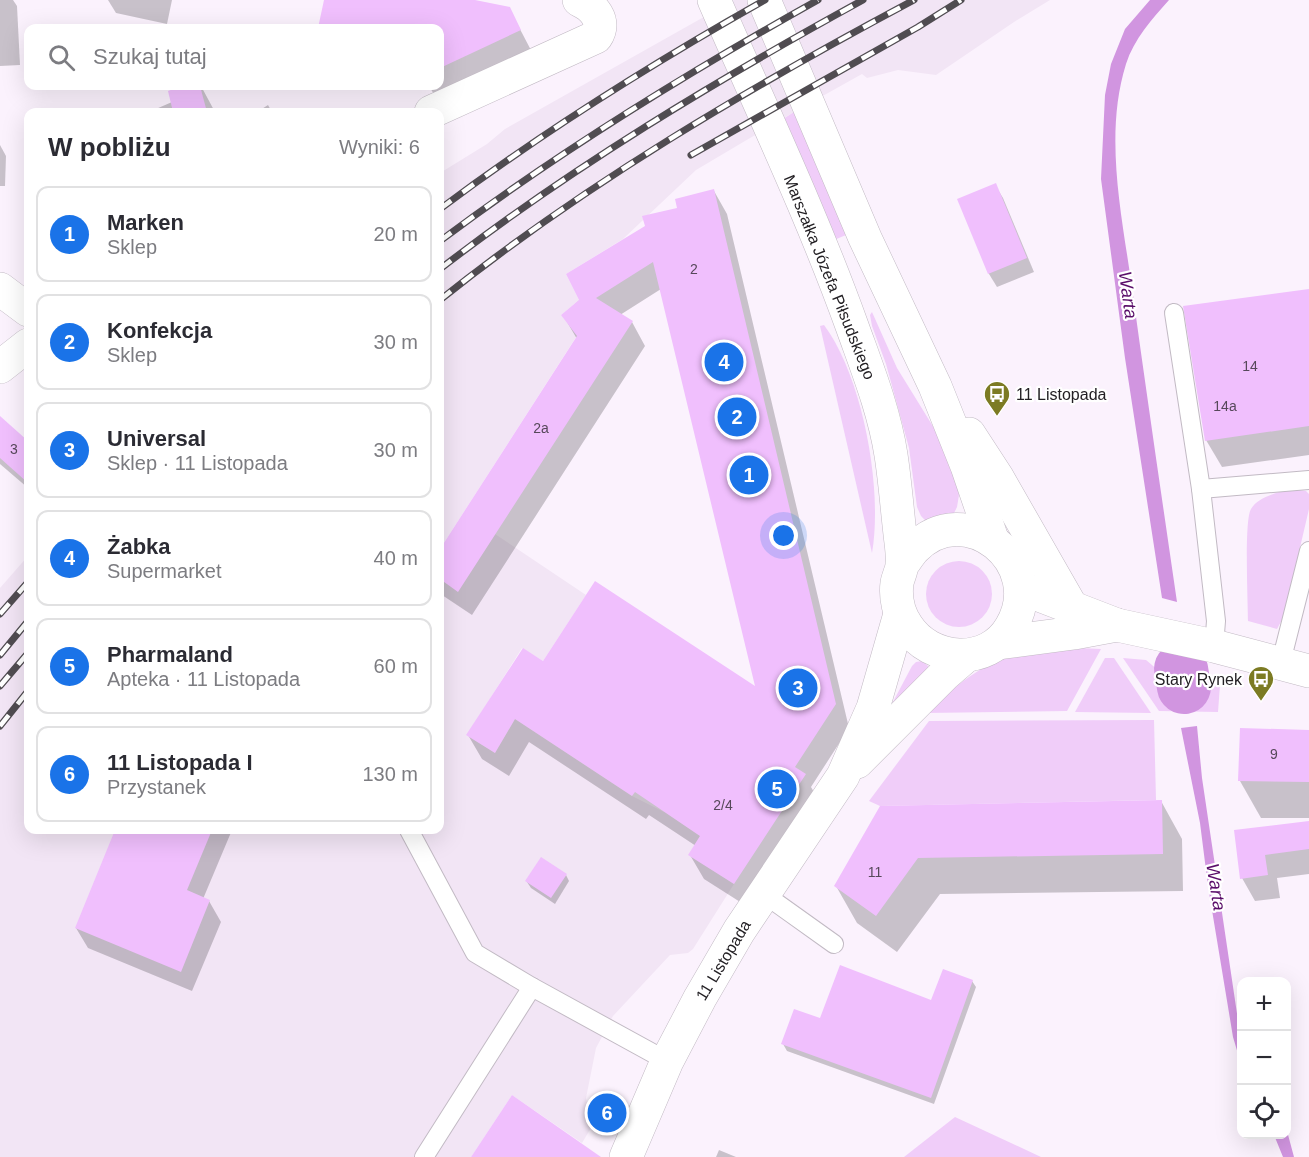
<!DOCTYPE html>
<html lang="pl">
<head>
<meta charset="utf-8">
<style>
  body { margin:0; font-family:Helvetica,sans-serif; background:#f7f7f7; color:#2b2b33 }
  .controls { position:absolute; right:18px; bottom:18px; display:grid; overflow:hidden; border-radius:12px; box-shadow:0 6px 24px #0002 }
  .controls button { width:54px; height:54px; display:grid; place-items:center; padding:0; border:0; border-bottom:2px solid #e1e1e2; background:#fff; color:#2b2b33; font:30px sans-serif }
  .you { position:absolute; left:784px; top:536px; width:21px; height:21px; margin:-15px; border:4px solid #fff; border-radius:50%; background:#1a73e8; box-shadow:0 0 0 9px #1a73e833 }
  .badge { display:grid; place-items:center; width:39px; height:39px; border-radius:50%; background:#1a73e8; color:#fff; font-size:20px; font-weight:700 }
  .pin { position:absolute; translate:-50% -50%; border:3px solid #fff; box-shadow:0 2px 6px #0006 }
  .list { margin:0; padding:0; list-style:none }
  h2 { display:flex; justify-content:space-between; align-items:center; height:78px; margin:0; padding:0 24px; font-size:26px }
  h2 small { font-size:20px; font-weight:400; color:#7c7c81 }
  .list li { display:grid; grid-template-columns:39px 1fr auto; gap:18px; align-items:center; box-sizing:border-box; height:96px; margin:0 12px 12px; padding:0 12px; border:2px solid #e1e1e2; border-radius:12px }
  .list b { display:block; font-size:22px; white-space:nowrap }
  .list p { margin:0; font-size:20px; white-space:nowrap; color:#7c7c81 }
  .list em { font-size:20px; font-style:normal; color:#7c7c81 }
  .icon { flex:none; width:33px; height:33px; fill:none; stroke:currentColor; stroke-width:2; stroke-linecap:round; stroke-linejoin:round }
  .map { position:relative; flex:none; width:1309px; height:1157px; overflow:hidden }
  .search { position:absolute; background:#fff; box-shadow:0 6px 24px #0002; left:24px; top:24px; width:420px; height:66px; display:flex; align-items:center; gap:15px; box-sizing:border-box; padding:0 21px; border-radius:12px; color:#7c7c81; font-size:22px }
  .panel { position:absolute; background:#fff; box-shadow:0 6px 24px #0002; left:24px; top:108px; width:420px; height:726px; border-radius:12px }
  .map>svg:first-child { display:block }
</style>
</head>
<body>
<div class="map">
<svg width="1309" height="1157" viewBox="0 0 1309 1157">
  <rect width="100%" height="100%" fill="#fbf2fd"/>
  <g fill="#f2e5f5">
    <path d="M734,0h316l-36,22 -78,53 -38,-5 -31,8 -5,-4 -68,38 -98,58 -73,69 -57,35 13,26 -18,15 26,5 -147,229v-376l47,-29 18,-15z"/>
    <path d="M495,534l91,61 -43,66 -21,-13 -55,87 28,18 20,-34 117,77 34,17 34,23 -11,19 45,29 -41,65 -5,4 -18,2 -57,61 -17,32 -10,50 5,30 -9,15 -70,-48 -41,62h-471v-569l28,-32v274h412v-251l18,12z"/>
  </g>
  <g fill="#f0cdf9">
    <path d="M794,112l52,123 -12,5 -51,-121z"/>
    <path d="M872,312l25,56 45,73 15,41 2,13 -2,12 -5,10 -24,6 -7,-7 -4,-9 -8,-59 -23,-84 -14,-38 -2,-11z"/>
    <path d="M824,325c39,52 59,165 48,228l-52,-227z"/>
    <path d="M1288,489l18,2 3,3v15l-25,107 -7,13 -29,-8c0,-19 -4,-101 3,-112 7,-12 24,-15 37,-20z"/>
    <circle cx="959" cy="594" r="33"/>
    <path d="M1079,648l22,1 -34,62 -142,2c30,-26 58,-52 98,-60 18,-3 38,-3 56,-5z"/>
    <path d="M1105,658h9l37,55 -76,-1z"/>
    <path d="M1123,658l23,2 25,21 18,2 5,-9 22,2 4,9 -2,27 -59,-1z"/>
    <path d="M922,661l6,5v5l-43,46 27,-51 4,-4z"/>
    <path d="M1154,720l2,80 -276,6 -11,-5 60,-80z"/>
    <path d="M955,1117l86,40h-137z"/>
  </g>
  <g fill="#d195e0">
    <path d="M1150,0h19c-17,19 -35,39 -43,64 -23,74 -3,156 7,231 14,102 29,204 44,307l-15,-4 -37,-240 -24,-179 4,-84 6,-31 14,-35z"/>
    <path d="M1197,726l5,52 37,249 2,8v29l-8,-27 -25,-151 -8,-63 -19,-95z"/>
    <path d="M1287,1131l7,26h-11l-9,-22 12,-1z"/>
  </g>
  <g fill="#0003">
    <path d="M0,0h13l4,6 3,59 -20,1z"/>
    <path d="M108,0h64l-5,24 -51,-11z"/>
    <path d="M325,0h143l41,8 25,48 -96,45 -9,-15h11v-58h-120z"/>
    <path d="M184,86h17l14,26h-66l23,-10 -2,-10z"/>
    <path d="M268,105l4,7h-15z"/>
    <path d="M0,145l6,11 -1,30h-5z"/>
    <path d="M995,185l8,13 31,74 -37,15 -8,-13 -30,-74z"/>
    <path d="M714,191l13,23 122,514 -38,59 7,12 -70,108 -44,-28 -14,-24 6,-9 -47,-31 -3,4 -117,-77 -20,34 -27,-17 -14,-24 75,-72 215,27 -97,-401 -41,26 12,7 13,24 -173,269 -30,-20 -2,-4v-39l137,-213 -14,-24 116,-106z"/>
    <path d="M1309,290v165l-87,12 -16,-27z"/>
    <path d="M0,418l28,25v45l-28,-24z"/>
    <path d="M1309,731v87h-48l-21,-37z"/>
    <path d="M1161,801l21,38 1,52 -243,3 -43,58 -40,-29 -21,-37 45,-79z"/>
    <path d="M1309,822v52l-32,4 3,20 -25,3 -13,-23 -6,-47z"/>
    <path d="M116,830h116l-29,69 6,2 12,21 -29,69 -104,-43 -12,-20z"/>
    <path d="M566,875l3,6 -14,23 -24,-16 -4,-6z"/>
    <path d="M972,981l4,6 -42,117 -147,-53 -4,-7 38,-24 111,-18z"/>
    <path d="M719,1150l17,7h-20z"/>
  </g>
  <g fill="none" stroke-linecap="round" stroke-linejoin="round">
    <path stroke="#d195e0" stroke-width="54" d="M1181,669l3,18"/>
  </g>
  <g fill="#f0bffd">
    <path d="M324,0h151l35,7 11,23 -81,38v-40h-122z"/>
    <path d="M181,86h19l7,26h-34l-5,-21z"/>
    <path d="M996,183l31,75 -39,16 -31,-75z"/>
    <path d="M714,189l122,515 -41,63 11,7 -72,110 -46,-29 12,-19 -65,-44 -3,4 -117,-77 -20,34 -29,-18 57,-87 20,13 52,-80 160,105 -102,-424 -57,36 37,23 -175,271 -18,-13v-30l137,-213 -16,-21 18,-15 -13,-26 79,-48 -3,-10 35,-8 -2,-9z"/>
    <path d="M1309,289v137l-104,15 -22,-135z"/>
    <path d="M0,416l28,25v42l-28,-25z"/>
    <path d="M1240,728l69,2v52l-71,-1z"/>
    <path d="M1162,800l1,54 -245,4 -42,58 -42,-30 46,-80z"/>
    <path d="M1309,821v28l-44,6 3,20 -28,4 -6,-49z"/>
    <path d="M115,830h97l-25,60 23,10 -29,72 -106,-44z"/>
    <path d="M541,857l26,17 -16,24 -26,-17z"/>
    <path d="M840,965l91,35 12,-31 30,11 -42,118 -150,-54 13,-35 26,9z"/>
    <path d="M512,1095l89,62h-130z"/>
  </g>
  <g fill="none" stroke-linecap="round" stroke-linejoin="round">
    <g stroke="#c2bac4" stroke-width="20">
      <g id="service">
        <path d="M1174,313l27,176"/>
        <path d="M1214,646l2,-25 -15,-132 108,-9"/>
        <path d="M1281,662l28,-111"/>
        <path d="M409,830l66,123 57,34 135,74"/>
        <path d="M764,894l70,50"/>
        <path d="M424,1157l108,-170"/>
      </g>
    </g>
    <g stroke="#c2bac4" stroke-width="34">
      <g id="minor">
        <path d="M431,112l165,-75c11,-16 -3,-31 -17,-37"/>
        <path d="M0,289l28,21"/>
        <path d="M0,367l28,-22"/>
      </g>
    </g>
    <g stroke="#c2bac4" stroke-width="34">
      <g id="tertiary">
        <path d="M714,0c47,108 98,215 138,326 15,42 32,84 39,129 4,26 6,53 9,79 1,10 3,20 2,30 0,6 -4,13 -5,19 -2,15 2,31 10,43 23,36 81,41 104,1 38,-64 -46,-132 -97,-78 -4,4 -8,11 -12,16"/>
        <path d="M764,0l101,238 70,148 32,80 25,73"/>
        <path d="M969,434l28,43 75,131"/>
        <path d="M1021,588l96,37 97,21 95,25"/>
        <path d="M998,643l76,-10 43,-8"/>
        <path d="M857,762l87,-87 22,-19"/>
        <path d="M626,1157l41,-96 33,-63 39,-67 104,-155 30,-68 27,-94"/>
      </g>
    </g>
    <use href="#service" stroke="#fff" stroke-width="18"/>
    <use href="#minor" stroke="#fff" stroke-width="33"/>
    <use href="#tertiary" stroke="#fff" stroke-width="33"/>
    <g stroke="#504c51" stroke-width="7">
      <g id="rail">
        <path d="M691,155l227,-128 43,-27"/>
        <path d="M440,209c103,-77 213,-146 325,-209"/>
        <path d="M440,241c120,-90 247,-168 378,-241"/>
        <path d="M440,269c132,-102 277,-189 423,-269"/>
        <path d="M440,300c146,-117 309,-212 474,-300"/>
        <path d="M0,614l28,-32"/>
        <path d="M0,655l28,-34"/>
        <path d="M0,686l28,-33"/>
        <path d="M0,726l28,-35"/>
      </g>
    </g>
    <use href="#rail" stroke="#fff" stroke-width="4.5" stroke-dasharray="14" stroke-linecap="butt"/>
  </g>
  <defs>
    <g id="bus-pin" transform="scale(1.35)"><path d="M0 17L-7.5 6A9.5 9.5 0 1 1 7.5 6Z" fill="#7c7b23" stroke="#fff"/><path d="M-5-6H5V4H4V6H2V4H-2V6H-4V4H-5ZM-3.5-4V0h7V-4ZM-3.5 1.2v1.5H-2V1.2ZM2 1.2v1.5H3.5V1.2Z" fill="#fff"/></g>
  </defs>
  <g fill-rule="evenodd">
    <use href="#bus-pin" x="997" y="394"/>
    <use href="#bus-pin" x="1261" y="679"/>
  </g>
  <g text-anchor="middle" stroke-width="4.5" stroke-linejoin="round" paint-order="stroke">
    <g font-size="14" fill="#56485a">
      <text x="694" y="274">2</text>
      <text x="1250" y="371">14</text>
      <text x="1225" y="411">14a</text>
      <text x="541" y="433">2a</text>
      <text x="14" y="454">3</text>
      <text x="1274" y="759">9</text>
      <text x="723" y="810">2/4</text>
      <text x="875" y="877">11</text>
    </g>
    <g font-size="16" fill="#232024" stroke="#fff">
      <text transform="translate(830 277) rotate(68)" y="6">Marszałka Józefa Piłsudskiego</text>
      <text transform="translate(723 960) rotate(-59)" y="6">11 Listopada</text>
    </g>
    <g font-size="16" fill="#232024" stroke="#fff" text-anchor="start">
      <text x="1016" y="400">11 Listopada</text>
      <text x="1242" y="685" text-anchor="end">Stary Rynek</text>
    </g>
    <g font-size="18" font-style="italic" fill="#590d69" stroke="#fff">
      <text transform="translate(1128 295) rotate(82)" y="6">Warta</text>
      <text transform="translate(1216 887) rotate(81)" y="6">Warta</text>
    </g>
  </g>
</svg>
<div class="controls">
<button>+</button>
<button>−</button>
<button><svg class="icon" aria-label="locate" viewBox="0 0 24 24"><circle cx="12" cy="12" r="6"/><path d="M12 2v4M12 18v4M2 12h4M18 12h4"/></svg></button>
</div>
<div class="you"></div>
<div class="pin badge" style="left:749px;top:475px">1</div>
<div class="pin badge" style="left:737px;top:417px">2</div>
<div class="pin badge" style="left:798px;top:688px">3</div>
<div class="pin badge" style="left:724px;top:362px">4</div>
<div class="pin badge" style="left:777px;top:789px">5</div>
<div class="pin badge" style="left:607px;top:1113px">6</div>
<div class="search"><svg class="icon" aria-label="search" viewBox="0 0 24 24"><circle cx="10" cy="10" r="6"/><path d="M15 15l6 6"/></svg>Szukaj tutaj</div>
<section class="panel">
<h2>W pobliżu<small>Wyniki: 6</small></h2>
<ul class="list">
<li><span class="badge">1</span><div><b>Marken</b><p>Sklep</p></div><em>20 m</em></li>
<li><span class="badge">2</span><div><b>Konfekcja</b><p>Sklep</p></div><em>30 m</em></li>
<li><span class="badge">3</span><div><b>Universal</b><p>Sklep · 11 Listopada</p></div><em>30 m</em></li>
<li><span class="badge">4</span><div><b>Żabka</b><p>Supermarket</p></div><em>40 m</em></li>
<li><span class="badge">5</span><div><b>Pharmaland</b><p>Apteka · 11 Listopada</p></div><em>60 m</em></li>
<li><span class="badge">6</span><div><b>11 Listopada I</b><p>Przystanek</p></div><em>130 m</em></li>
</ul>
</section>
</div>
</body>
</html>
